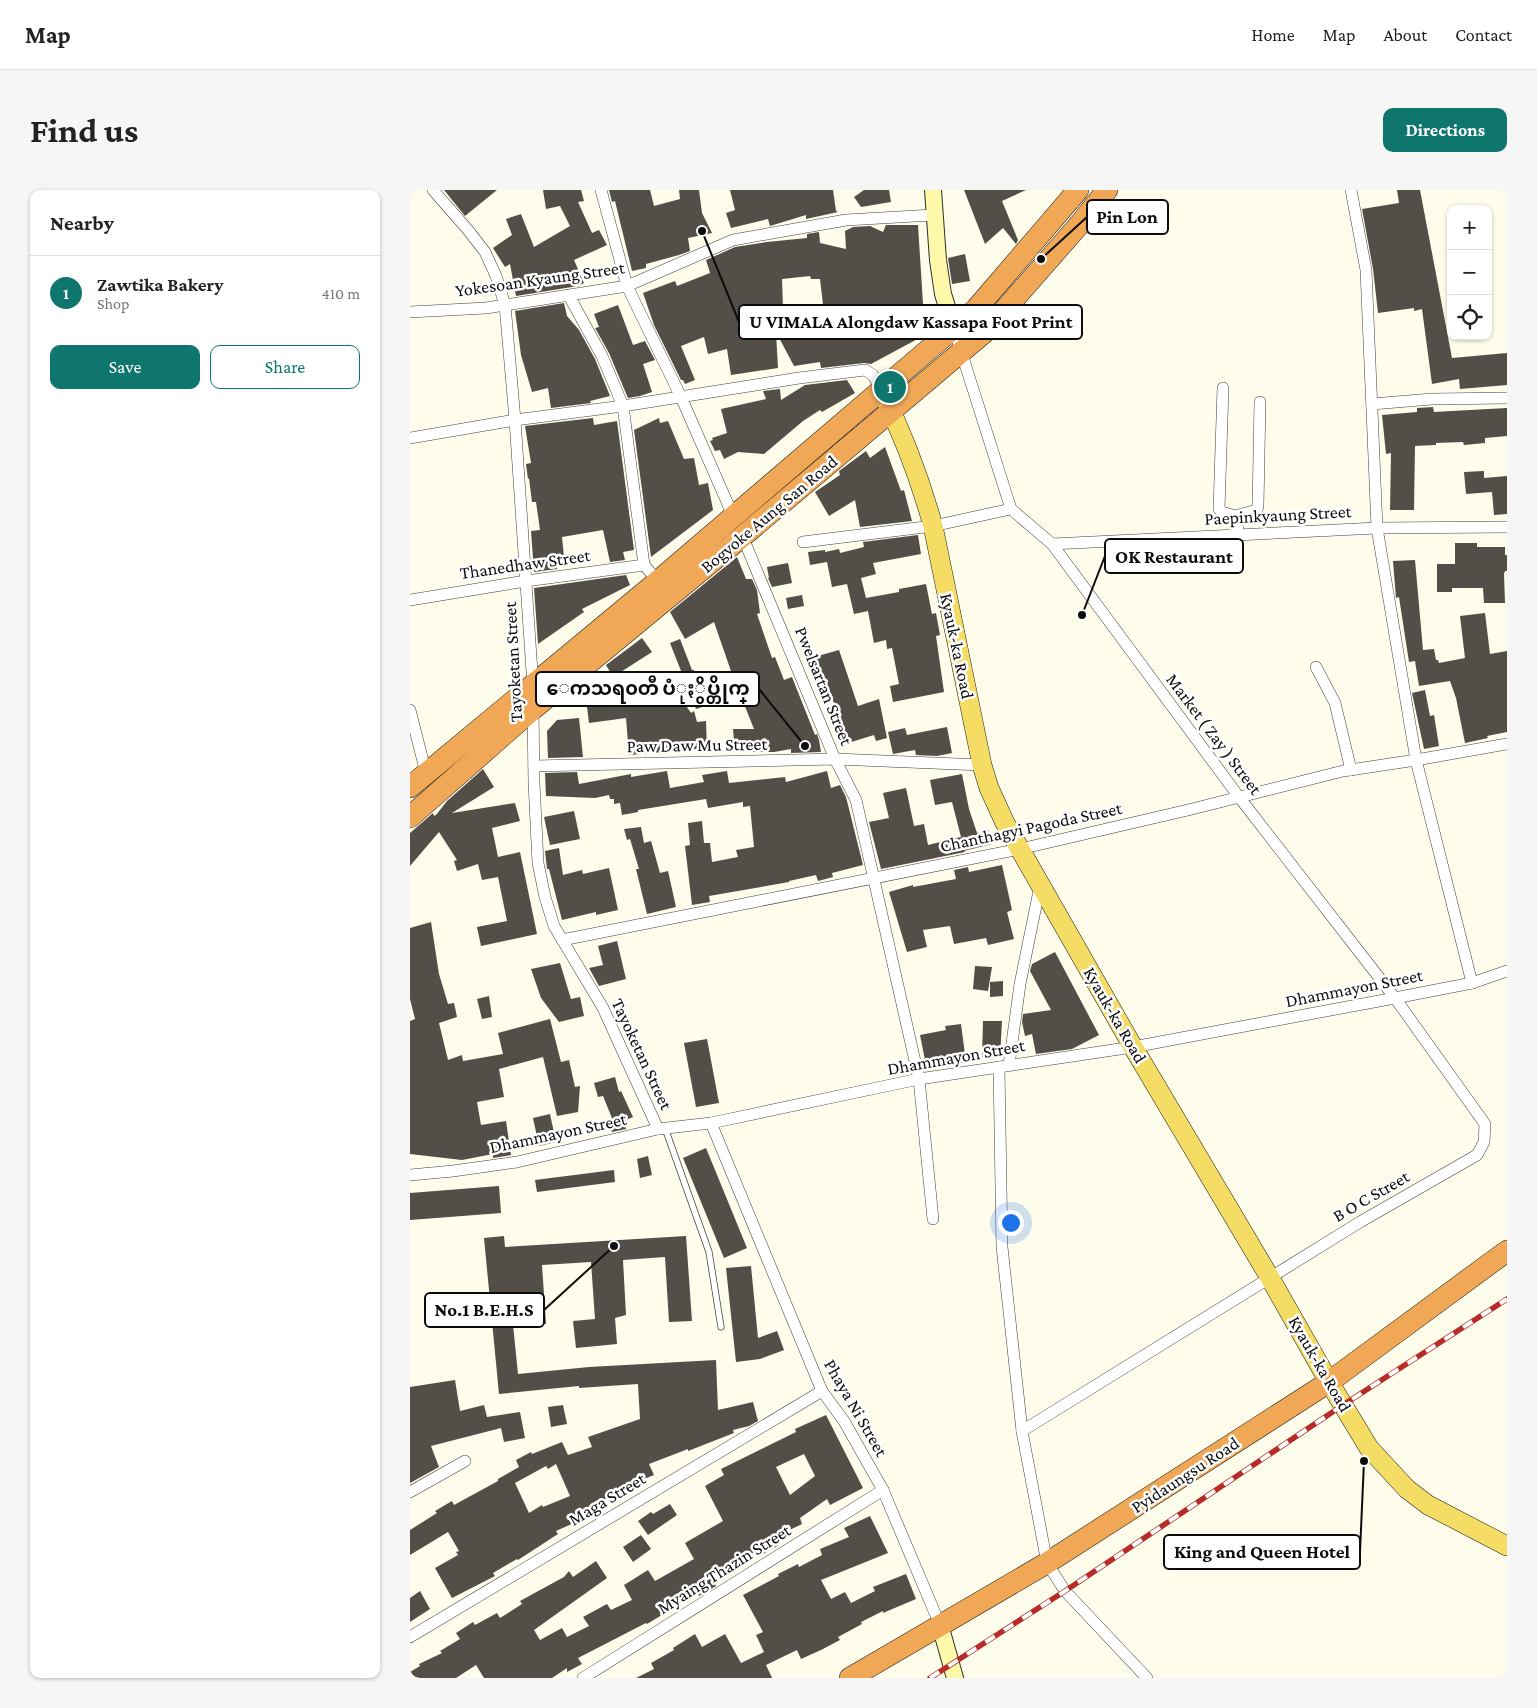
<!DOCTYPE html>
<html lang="en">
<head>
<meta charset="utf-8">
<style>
  body { margin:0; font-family:"Crimson Pro","Noto Sans Myanmar",serif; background:#f6f6f6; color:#222 }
  .controls { position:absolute; right:15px; top:15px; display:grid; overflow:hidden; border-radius:10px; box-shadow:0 1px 4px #0004 }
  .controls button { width:45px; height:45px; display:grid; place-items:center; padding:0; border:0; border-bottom:1px solid #e0e0e0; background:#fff; color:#222; font:25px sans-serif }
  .you { position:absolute; left:600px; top:1032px; width:18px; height:18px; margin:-12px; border:4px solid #fff; border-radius:50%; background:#1a73e8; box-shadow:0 0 0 8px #1a73e833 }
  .badge { display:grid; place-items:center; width:32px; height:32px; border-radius:50%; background:#0f766e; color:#fff; font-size:16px; font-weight:700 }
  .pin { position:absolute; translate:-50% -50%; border:2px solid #fff; box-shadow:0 1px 5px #0006 }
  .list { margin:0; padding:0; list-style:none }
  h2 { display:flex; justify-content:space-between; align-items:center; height:65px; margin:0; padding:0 20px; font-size:21px }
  h2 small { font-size:16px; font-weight:400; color:#767676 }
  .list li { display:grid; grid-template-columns:32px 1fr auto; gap:15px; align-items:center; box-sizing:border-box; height:75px; padding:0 20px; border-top:1px solid #e0e0e0 }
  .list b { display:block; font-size:19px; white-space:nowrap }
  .list p { margin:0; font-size:16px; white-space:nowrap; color:#767676 }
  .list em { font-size:16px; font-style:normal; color:#767676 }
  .actions { display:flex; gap:10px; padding:15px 20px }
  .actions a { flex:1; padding:11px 0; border:1px solid #0f766e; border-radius:10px; text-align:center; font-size:18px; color:#0f766e }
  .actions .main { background:#0f766e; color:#fff }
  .icon { flex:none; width:28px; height:28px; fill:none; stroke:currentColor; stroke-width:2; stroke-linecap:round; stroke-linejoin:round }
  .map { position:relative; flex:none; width:1097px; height:1488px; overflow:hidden; border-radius:10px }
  header { display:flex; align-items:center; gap:30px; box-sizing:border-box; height:70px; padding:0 25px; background:#fff; border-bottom:1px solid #e0e0e0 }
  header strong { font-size:24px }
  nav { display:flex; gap:28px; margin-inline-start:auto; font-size:18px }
  .intro { display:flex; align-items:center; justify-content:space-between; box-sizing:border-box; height:120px; padding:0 30px }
  h1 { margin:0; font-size:35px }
  .button { padding:12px 22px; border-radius:10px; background:#0f766e; color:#fff; font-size:18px; font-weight:700 }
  main { display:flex; gap:30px; padding:0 30px }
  aside { flex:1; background:#fff; border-radius:10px; box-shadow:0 1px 4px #0004 }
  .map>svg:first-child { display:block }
</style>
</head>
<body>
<header>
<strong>Map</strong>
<nav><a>Home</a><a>Map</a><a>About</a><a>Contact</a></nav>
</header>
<div class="intro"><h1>Find us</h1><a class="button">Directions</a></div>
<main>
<aside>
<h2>Nearby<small></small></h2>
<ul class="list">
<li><span class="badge">1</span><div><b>Zawtika Bakery</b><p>Shop</p></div><em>410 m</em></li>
</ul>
<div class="actions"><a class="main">Save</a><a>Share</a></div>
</aside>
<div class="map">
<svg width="1097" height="1488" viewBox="0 0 1097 1488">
  <rect width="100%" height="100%" fill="#fefceb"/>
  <g fill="#544e48" fill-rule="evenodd">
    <path d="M34,0h53l-32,26z"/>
    <path d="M133,0h38l3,11 -6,1 14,31 7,-3 8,15 -33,15 10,23 -6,3 -62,10 -6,-32 -5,3 -12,-19 19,-13 -6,-16 15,-5 13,33 36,-21 -10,-20 -14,3z"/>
    <path d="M199,0h41l4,16 26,-7 -1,-9h20l3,23 10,20 -24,5 2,13 -11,4 -33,9v4l-14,3 -17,-70 -3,1z"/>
    <path d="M320,0h103l3,21 2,1 -32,7v-4l-36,11 -2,-7 -37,9 -5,-15 9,-3z"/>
    <path d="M454,0h25l2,12 -30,5 -7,-10z"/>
    <path d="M554,0h62l-24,11 16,39 -2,4 -13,-16 -18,16z"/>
    <path d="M987,0h23l32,168 55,-5v32l-47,4 -1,-10 -27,5 -10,-75 -8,2v-3l-36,5 -5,-44 -11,-60 37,-6z"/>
    <path d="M476,35h32l7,110 -54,29 -7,-1 -43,5 -1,-6 -26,4 -18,-34 2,36 -47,7 -4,-26 -19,5 -4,-17 -23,9 14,34 -10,4 -2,-4h-2l-27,-55 -11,-32 32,-12 2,5 33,-13 -4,-13 29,-13 32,-5 40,-4v-4l12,-2 1,11 26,6 -1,-18 8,-4 17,-1 13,6zM400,86l1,3h9l3,26 -40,3 -1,-29z"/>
    <path d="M555,64l5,27 -18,3 -4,-26z"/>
    <path d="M154,113l3,13 12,14 16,29 15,37 -20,5 1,2 -40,5 -3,-20 -16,4 -11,-37 -6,-44z"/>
    <path d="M208,115l15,40 12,-4 10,19 -12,4 9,28 -12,4 -12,2 -19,-45 -14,-25 4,-1 -5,-13z"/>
    <path d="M437,190l8,13 -33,19 -2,-2 -17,11 -39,33 -26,-2 -14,7 -4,-9 -5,1 -5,-10 3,-1 -1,-2 15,-5 -6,-24 45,-10 -3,-8 17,-2 1,11 24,-15z"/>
    <path d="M1023,217l1,5 73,-4v28l-22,2v5l-21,2 -1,-3 -27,1v2l-21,1 -1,64h-24l1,-57 -5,1 -4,-39 35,-3v-4z"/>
    <path d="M183,228l1,7 23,-4 17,129 -11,2 2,8 -15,2 -7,-32 -41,7 2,20h-8l1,12 -23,3 -3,-41 9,-1 -4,-28h-4l-3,-24 -1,1 -2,-15 5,-1 -6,-37z"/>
    <path d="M249,228l1,5 8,-2 16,38 10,-1 5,27 9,-2 5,27 -62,47 -17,-127z"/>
    <path d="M475,257l16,44 3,-1 8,31 -52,6 -5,-27 -26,16 -14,-24 25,-17 -1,-4 27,-20 4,7z"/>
    <path d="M1074,281v7l23,-2v38l-13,1 -2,-23 -26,2 -2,-22z"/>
    <path d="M508,345l3,19 -48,9 3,11 -15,4 5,20 33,-6v-3l27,-5 6,30 4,-1 4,22 -4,1 8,56 -51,10 -3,-16 9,-2 -7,-36 -5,1 -1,-9 -12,3 -6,-32 -14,3 -7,-30 -15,3 -5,-25 -17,3 -2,-13 17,-2v2l14,-3 1,4 24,-6 -1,-5z"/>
    <path d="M1045,353h22v4h28v8h2v16h-2l-1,3 1,29h-21l-1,-15h-31v4h-15v-28h18z"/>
    <path d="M327,367l9,22h6l5,11 3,23 -3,1 15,44 3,-1 9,23 8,-3 23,58 2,-1 2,6 2,12 -30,1v-4l-17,3h-39l-2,-23h21l-22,-55 -18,-52 -29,17 -15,-27z"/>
    <path d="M1005,370l8,90 11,-1 2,11h2l1,3 26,-5 -5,-42 25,-3 5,41 17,-3v81l-20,4 1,2 -23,5 -9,-45 -6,-17 -31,5 -4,-25 -6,1 -10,-65 -3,1 -3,-37z"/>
    <path d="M378,373l4,20 -20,4 -4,-9h1l-2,-11z"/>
    <path d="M216,385l4,10 -48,24 2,3 -46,32 -4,-56z"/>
    <path d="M392,405l2,11 -16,3 -2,-11z"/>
    <path d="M232,448l10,14 -39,25 -7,-12z"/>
    <path d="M270,449l12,31h2l8,37 -6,2 -26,-66z"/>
    <path d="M429,460l19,56 21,-7 8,39 -11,3 -2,-6 -26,8 -23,-65 -11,3 -7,-22z"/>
    <path d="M202,489l6,17 31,-2 1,12 23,-2 -1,-5 8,-2 11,16 3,-2 3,11 9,-1 1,27 -78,7 -3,-37 -37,5 -5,-40z"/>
    <path d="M1015,500l5,26 4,-1 5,31 -15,3 -12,-56z"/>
    <path d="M169,528l4,39 -35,1 -1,-27 10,-11z"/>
    <path d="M537,537l5,26 -15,3 -21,-1 -1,-5 -22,4 -5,-22 17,-4 2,7z"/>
    <path d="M73,579l11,18 -42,26 63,-10 5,18 -28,7 6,29 22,-5 17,82 -56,12 -4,-19 30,-6 -9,-44 -16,3 -4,-16 -21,7 -3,-10 3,-1 -18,-28 -29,34v-33l23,-20 1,3 2,-1 11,-14z"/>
    <path d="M257,581l3,17 34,-6 -2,-7 25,-4 2,12 56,-6 1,5 41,-11 4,17 9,-3 6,12 17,68 -31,8 1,4 -15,4 -2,-6 -27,6v1l-80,14 1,6 -18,3 -7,-59 5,-1 -2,-22 14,-2 2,22h6l2,19 26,-5 -2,-7 18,-3 -4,-41 -7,1v-5l-35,6 -2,-9 -68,11v2l-16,3 -2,-12 -6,1v-5h-4l-1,-4 -14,3 -49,-2 -1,-23 32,-1 2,12 52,-10v3z"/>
    <path d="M552,584l7,35 8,24 11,-3 4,14 -28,7 1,1 -84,17 -12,-47 20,-4 -6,-25 23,-5 8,38 10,-2 4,21 33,-8 -9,-35 -17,3 -5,-25z"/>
    <path d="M164,621l6,28 -30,6 -6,-28z"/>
    <path d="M231,637l3,16 7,-2 9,32 8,-2 8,36 -29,7 -11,-45h3l-9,-30 -3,1 -3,-11z"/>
    <path d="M149,658l4,27 19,-5 1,4 26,-6 9,42 -22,5v-3l-34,8 -13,-51h-2l-2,-18z"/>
    <path d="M592,675l10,45 -5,2 7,27 -26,6 -2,-7 -32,6 -4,-18 -27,4 4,17 -20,5 -18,-60 24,-7v2l43,-8 -2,-9 14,-3 1,5z"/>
    <path d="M21,732l8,52 9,30 6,-1 3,14 -18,6 9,37 14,-5 1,6 40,-7 -5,-21 52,-14 11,43 8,-2 6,27 5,-1 -2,26 -21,4 -14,-59 -44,12 5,28 -27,5 4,23 25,-4 5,34 -18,3v-4l-31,6 -52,-6v-133l5,-2 -5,-20v-71z"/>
    <path d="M207,751l9,38 -27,7 -10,-18 14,-3 -5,-19z"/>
    <path d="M645,762l44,83 -27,14 -36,5 -4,-20 -7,2 -3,-14 1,-8 28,-4 -21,-39 2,-7z"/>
    <path d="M150,773l11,36 9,-2 4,19 -25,6 -18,-24 -10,-29z"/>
    <path d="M565,776l17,1 -4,24 -15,-2z"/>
    <path d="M593,791v15l-13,1v-15z"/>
    <path d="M79,806l3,21 -10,2 -5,-20z"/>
    <path d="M573,831h19l-2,37 -18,-1z"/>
    <path d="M551,834l5,38 -39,8 -7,-35 26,-5 -1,-4z"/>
    <path d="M297,849l12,64 -23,4 -12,-64z"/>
    <path d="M205,887l4,15 2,-1 12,26 -7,3v9l-14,3 -2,-4h6l-13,-32 -5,1 -4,-14z"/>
    <path d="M140,924l6,28 -17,4 -6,-28z"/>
    <path d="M296,958l41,100 -23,10 -41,-100z"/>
    <path d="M238,966l4,19 -12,3 -3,-19z"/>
    <path d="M204,980l1,12 -78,10 -2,-12z"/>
    <path d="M89,996l2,27 -91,7v-27z"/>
    <path d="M94,1046l1,11 181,-11 6,85 -23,1 -4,-65 -42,3 3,55 -11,3 2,26 -41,4 -3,-27 22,-2 -4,-57 -49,3 4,59 -33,1 5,49 71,-7 127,-7 2,50 35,-8 5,19 -9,5 -16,4 1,3 -46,18v-2l-39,15 5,11 -22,9 -31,17 1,3 -30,15 2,4 -18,8 2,3 -40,26 -1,-1 -24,14 2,3 -43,22 -17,-30 23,-13 -2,-3 3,-1 -11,-19 -38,23v-25l27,-17 -2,-2 17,-10 2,4 44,-24v-2l21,-12 -3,-7 15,-8 1,2 30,-12 6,13 24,-8 -4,-10 52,-18 -2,-35 -59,4v-2l-80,8 -15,-156zM146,1274l14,32 -27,11 -1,-2 -13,8 -14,-30 31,-17 2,3z"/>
    <path d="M341,1076l7,72 19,-7 7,19 -24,9 -24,3 -10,-94z"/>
    <path d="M45,1190l5,31 24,-6 3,12 33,-5 5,26 -21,4 -3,-14 -70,18 8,21 -29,16v-96z"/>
    <path d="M153,1215l4,19 -16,3 -3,-20z"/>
    <path d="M416,1225l37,73 -33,17 -3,-6 -27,19 2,6 -27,13 4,8 -18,10 -3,-5 -47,25 5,11 -17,10 -5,-9 -26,15 4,7 -25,15 -1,-1 -68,35 4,6 -15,8v-4l-15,10h-68l-8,-13 -20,13h-46v-6l10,-6 -1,-2 23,-11 -2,-2 20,-12 -4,-6 17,-11 2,3 22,-12 3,5 22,-14 -2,-3 44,-24 5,-6 4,6 23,-16 11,17 -73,52 6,10 22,-12 5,9 22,-11 -6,-9 24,-13 4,6 21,-10 -8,-15 24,-15 7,11 39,-22 -9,-16 38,-22 -18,-35 19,-11 -3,-6 75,-37 -1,-3zM394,1264l11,22 -25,19 -14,-28z"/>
    <path d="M260,1314l7,11 -29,20 -10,-14 13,-9 2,2z"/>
    <path d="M460,1326l18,37 -67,27 10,19 14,-7 6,11 24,-12 -2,-4 33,-13 10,25 -33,14v-2l-22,11 1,2 -24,13 2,3 -19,10 -20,9 -4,-9 -31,15 6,13h-136l18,-9 -3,-6 23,-13 -1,-2 22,-14 7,13 23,-13 16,29 23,-11 -8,-17 7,-3 -20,-37 36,-19 -1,-2 20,-10 1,3 23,-12 -2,-6 29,-12 -5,-9z"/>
    <path d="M231,1345l10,14 -18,13 -10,-15z"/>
    <path d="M10,1401l10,18 -20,13v-24z"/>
  </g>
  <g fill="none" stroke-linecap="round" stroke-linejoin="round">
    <g stroke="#3f3f3f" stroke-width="7">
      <path id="lane" d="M255,938l44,124 12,75"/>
    </g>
    <g stroke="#3f3f3f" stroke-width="12">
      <g id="street">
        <path d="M23,0l35,40 17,22 11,24 9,29 10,115 18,267"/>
        <path d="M191,0l26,96 54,111 53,121"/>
        <path d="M941,0l15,80 11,258 39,232 56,223"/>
        <path d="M159,106l33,60 21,50 21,159 14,16"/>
        <path d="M0,122l76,-4 141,-22 106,-46 113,-20 87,-5"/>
        <path d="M544,139l57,180 41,35 187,253 156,201 90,126 -1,18 -7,13 -117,67 -338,209"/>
        <path d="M813,198l-4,121 3,3 13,4 4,19"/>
        <path d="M962,214l60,-5 75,-1"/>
        <path d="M0,248l105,-18 108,-14 176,-28 66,-8 8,5 8,15"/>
        <path d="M825,326l22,-6 1,-5 2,-103"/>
        <path d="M331,343l94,226 21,41 63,279 14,140"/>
        <path d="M393,352l130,-16 78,-17"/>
        <path d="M642,354l325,-16 130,-1"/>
        <path d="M0,410l116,-19 118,-16"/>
        <path d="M906,477l19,36 16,67"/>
        <path d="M123,518l1,75 4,80 7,34 9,29 49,82 55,121"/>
        <path d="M0,520l16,63"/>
        <path d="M124,576l301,-7 147,6"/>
        <path d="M152,750l458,-91 168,-39 155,-39 73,-11 91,-16"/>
        <path d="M599,875l11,-81 20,-98"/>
        <path d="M589,877l3,180 20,184 25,132 18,28 82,87"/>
        <path d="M301,933l111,268 22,30 39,69 57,135"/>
        <path d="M0,985l43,-4 64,-9 141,-33 53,-6 208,-44 214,-32 262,-49 77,-15 35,-12"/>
        <path d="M0,1302l55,-31"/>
        <path d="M0,1447l412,-246"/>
        <path d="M173,1488l300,-188"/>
      </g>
    </g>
    <g stroke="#2e2e2e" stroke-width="18">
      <g id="secondary">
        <path d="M523,0l5,70 5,34 11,35"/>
        <path d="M530,1435l15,53"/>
      </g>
    </g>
    <g stroke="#1d1d1d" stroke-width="20">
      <path id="primary" d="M471,200c22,44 39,89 52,136l49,239 7,23 16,35 128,224 137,231 59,104 40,66 38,41 21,16 79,41"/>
    </g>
    <g stroke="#1d1d1d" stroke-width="22">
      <g id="highway">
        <path d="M0,597l248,-206 318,-272 102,-119"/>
        <path d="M0,627l123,-108 210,-173 243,-205 93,-106 28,-35"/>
        <path d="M440,1488l197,-115 282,-181 178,-131"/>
      </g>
    </g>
    <use href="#lane" stroke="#fff" stroke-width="5.5"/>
    <use href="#street" stroke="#fff" stroke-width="11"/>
    <use href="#secondary" stroke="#fdf9a8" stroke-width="16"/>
    <use href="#primary" stroke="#f4dc65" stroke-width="19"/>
    <use href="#highway" stroke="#f0a857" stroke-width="21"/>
    <g stroke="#b72c28" stroke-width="5.5">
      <path id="rail" d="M520,1488l135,-87 278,-186 164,-106"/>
    </g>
    <use href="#rail" stroke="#fff" stroke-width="4" stroke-dasharray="11" stroke-linecap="butt"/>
  </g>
  <g text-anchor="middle" stroke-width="5" stroke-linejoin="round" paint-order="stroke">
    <g font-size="18" fill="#0c0c0c" stroke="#fff">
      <text transform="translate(130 89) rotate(-8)" y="6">Yokesoan Kyaung Street</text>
      <text transform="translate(359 324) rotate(-40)" y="6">Bogyoke Aung San Road</text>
      <text transform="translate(868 325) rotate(-3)" y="6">Paepinkyaung Street</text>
      <text transform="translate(115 374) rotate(-8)" y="6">Thanedhaw Street</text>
      <text transform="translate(547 456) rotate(78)" y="6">Kyauk-ka Road</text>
      <text transform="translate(103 472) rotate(-93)" y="6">Tayoketan Street</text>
      <text transform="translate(414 496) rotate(68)" y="6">Pwelsartan Street</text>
      <text transform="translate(804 544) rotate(53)" y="6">Market ( Zay ) Street</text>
      <text transform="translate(287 555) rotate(-1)" y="6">Paw Daw Mu Street</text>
      <text transform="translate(621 637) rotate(-12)" y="6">Chanthagyi Pagoda Street</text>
      <text transform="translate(944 798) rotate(-11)" y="6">Dhammayon Street</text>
      <text transform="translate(705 825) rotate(60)" y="6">Kyauk-ka Road</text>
      <text transform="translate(232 864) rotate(65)" y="6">Tayoketan Street</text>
      <text transform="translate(546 867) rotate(-10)" y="6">Dhammayon Street</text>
      <text transform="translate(148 943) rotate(-12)" y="6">Dhammayon Street</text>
      <text transform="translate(961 1006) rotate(-30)" y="6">B O C Street</text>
      <text transform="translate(910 1174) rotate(60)" y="6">Kyauk-ka Road</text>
      <text transform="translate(446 1218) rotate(60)" y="6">Phaya Ni Street</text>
      <text transform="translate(775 1285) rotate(-33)" y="6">Pyidaungsu Road</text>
      <text transform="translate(197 1309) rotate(-31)" y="6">Maga Street</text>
      <text transform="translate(314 1379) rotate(-32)" y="6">Myaing Thazin Street</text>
    </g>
  </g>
  <path fill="none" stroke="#0c0c0c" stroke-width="2" d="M631 69L677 27M292 41L329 132M672 425L695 366M395 556L349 499M204 1056L134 1120M954 1271L950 1362"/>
  <g fill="#0c0c0c" stroke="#fff" stroke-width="2">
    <circle cx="631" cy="69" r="5"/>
    <circle cx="292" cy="41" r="5"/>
    <circle cx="672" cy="425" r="5"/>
    <circle cx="395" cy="556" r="5"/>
    <circle cx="204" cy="1056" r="5"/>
    <circle cx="954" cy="1271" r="5"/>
  </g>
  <g fill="#fff" stroke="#0c0c0c" stroke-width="2">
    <rect x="677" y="10" width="81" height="34" rx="5"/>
    <rect x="329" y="115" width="343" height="34" rx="5"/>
    <rect x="695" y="349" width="138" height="34" rx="5"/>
    <rect x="126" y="482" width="223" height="34" rx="5"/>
    <rect x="15" y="1103" width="119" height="34" rx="5"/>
    <rect x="754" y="1345" width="196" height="34" rx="5"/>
  </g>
  <g font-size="19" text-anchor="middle" font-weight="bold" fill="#0c0c0c">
    <text x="717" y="33">Pin Lon</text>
    <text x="501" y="138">U VIMALA Alongdaw Kassapa Foot Print</text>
    <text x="764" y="373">OK Restaurant</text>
    <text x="238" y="505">ေကသရ၀တီ ပံုႏွိပ္တိုက္</text>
    <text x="74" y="1126">No.1 B.E.H.S</text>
    <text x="852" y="1368">King and Queen Hotel</text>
  </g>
</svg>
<div class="controls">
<button>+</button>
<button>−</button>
<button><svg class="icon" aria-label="locate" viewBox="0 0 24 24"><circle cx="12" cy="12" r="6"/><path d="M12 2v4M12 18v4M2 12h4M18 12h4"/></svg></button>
</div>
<div class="you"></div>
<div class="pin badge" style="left:480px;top:197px">1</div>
</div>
</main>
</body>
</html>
